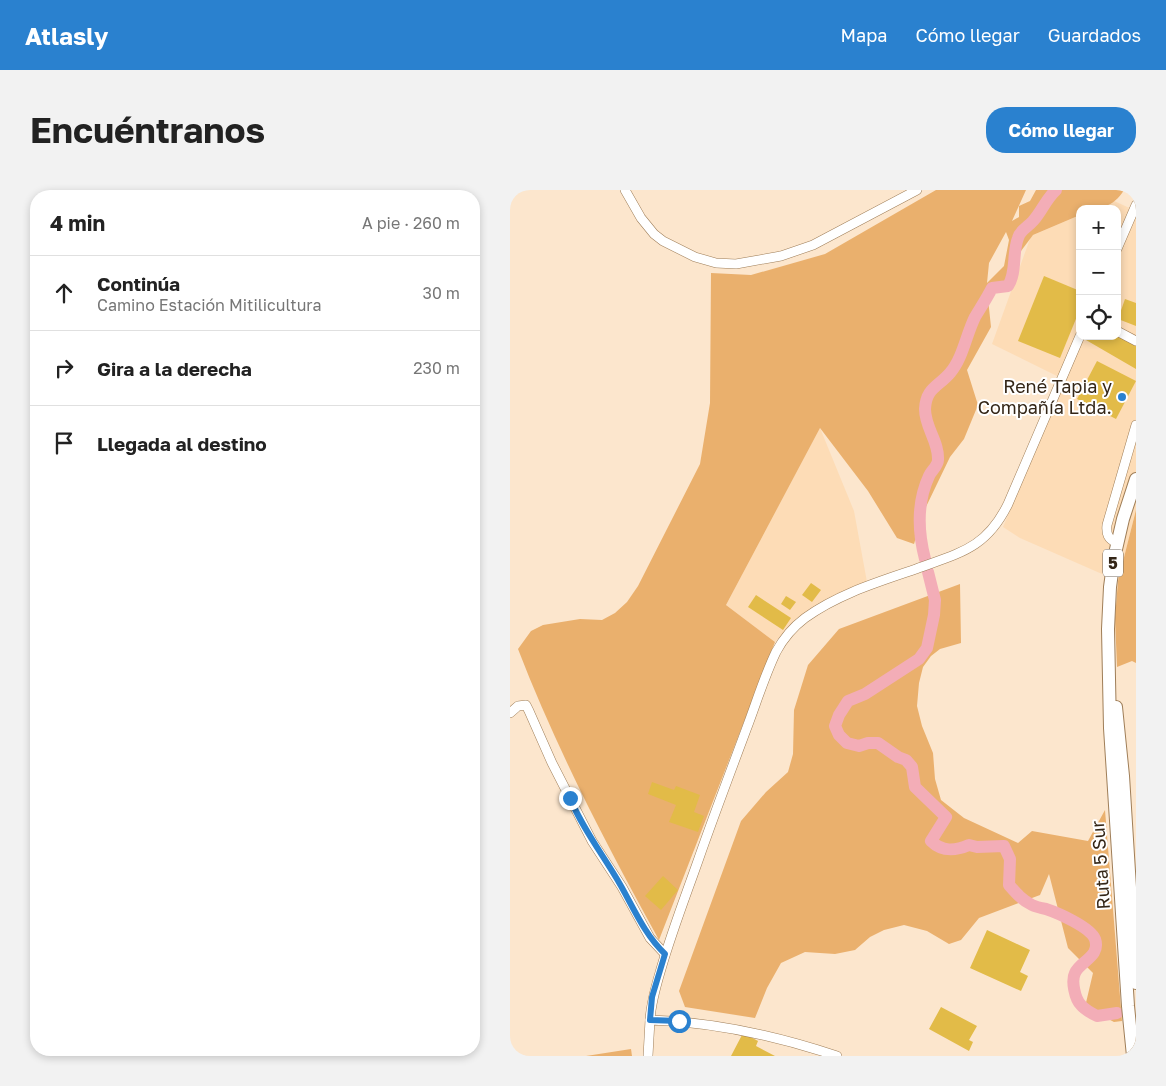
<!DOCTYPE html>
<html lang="es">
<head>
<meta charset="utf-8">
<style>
  body { margin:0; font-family:"Golos Text",sans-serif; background:#f2f2f2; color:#222 }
  .controls { position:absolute; right:15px; top:15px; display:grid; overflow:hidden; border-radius:10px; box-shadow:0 2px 8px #0003 }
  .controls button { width:45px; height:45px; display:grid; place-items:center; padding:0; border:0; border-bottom:1px solid #e0e0e0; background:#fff; color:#222; font:25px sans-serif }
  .stop { position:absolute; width:15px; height:15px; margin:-11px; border:4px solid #2a81cf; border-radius:50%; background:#fff }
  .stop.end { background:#2a81cf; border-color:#fff; box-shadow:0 1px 5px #0008 }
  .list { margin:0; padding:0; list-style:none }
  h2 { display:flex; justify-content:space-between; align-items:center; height:65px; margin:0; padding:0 20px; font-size:21px }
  h2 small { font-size:16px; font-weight:400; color:#767676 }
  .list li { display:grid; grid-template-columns:32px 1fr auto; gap:15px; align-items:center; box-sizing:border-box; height:75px; padding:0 20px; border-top:1px solid #e0e0e0 }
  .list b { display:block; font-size:19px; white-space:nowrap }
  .list p { margin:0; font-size:16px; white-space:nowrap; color:#767676 }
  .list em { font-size:16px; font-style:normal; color:#767676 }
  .icon { flex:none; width:28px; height:28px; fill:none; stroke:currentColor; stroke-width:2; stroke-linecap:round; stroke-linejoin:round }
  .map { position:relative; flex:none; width:626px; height:866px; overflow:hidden; border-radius:20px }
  header { display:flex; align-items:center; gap:30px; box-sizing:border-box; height:70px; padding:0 25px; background:#2a81cf; color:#fff }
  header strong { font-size:24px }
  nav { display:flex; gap:28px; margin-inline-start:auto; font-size:18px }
  .intro { display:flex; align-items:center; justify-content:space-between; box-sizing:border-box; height:120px; padding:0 30px }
  h1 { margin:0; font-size:35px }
  .button { padding:12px 22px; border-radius:20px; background:#2a81cf; color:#fff; font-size:18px; font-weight:700 }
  main { display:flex; gap:30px; padding:0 30px }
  aside { flex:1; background:#fff; border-radius:20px; box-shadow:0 2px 8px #0003 }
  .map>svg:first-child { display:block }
</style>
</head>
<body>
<header>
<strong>Atlasly</strong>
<nav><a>Mapa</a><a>Cómo llegar</a><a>Guardados</a></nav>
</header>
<div class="intro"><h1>Encuéntranos</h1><a class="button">Cómo llegar</a></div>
<main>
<aside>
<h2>4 min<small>A pie · 260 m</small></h2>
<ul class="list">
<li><svg class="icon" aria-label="ahead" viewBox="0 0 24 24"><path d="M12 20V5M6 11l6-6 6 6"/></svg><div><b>Continúa</b><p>Camino Estación Mitilicultura</p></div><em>30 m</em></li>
<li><svg class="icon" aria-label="right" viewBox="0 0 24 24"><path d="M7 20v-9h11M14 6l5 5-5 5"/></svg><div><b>Gira a la derecha</b></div><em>230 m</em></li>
<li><svg class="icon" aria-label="arrive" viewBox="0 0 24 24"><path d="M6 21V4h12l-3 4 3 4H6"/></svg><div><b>Llegada al destino</b></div></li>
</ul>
</aside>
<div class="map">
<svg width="626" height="866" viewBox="0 0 626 866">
  <rect width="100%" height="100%" fill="#fce6cd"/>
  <g fill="#fddcb6">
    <path d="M602,10l24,11v299l-18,71 -98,-43 -17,-11 62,-147 -73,-36 39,-108 49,-21v121h37v-127h-22z"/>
    <path d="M310,238l34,83 13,71 -50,24 -21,13 -21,23 -49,-37z"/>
  </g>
  <g fill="#eab06d" fill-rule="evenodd">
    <path d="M426,0h90l-14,31 7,-4v-11l11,-5 6,-11h88c-11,18 -25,19 -44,19v6l-47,20 -15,20 -4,18 -7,12 -7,3 -9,-2 -4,3 4,38 -24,43 11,35 -14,34 -14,18 -26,54 -10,33 -17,-6 -29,-47 -48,-63 -94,177 49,37 -116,298c-52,-94 -102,-190 -141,-291l13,-18 12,-6 37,-6 22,1 13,-7 12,-11 11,-16 62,-122 10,-61 1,-130 40,2 74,-21zM496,42l3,8 -5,26 -17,17 2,-20z"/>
    <path d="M626,320v153l-4,-2 -15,6 -2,-49 3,-37z"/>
    <path d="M450,394l1,59 -21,6 -9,7 -8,11 -4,16 -2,23 5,20 11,27 2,26 6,21 23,18 54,25 14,-12 56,10 17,-31 17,211 -8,1 -29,-15 8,-34 -25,-25 -19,-74 -9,21 -61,23 -18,22 -12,4 -22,-13 -23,-6 -20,5 -14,7 -15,13 -20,4 -30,-2 -24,11 -14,25 -12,30 -70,-11 -6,-16 62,-170 25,-29 22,-20 5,-18 1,-44 14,-45 31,-36z"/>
    <path d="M121,859l1,7h-46z"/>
  </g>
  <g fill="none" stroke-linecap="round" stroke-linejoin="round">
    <g stroke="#f3adb7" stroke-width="12">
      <path d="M415,369c-7,-27 -8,-57 4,-83 2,-5 9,-10 9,-16 1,-19 -13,-32 -13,-51 1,-21 13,-22 25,-36 13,-15 16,-38 25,-56 6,-10 12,-19 17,-29l16,-2c9,-14 4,-32 10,-48 2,-8 10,-11 15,-17 9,-10 13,-22 23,-31"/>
      <path d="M418,382l7,28 -1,15 -7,33 -8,11 -54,35 -17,7 -9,14 -4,11 4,9 8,8 12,3 9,-3h10l20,14 8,3 6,7 3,20 31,30 -15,24c11,11 24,10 38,4l8,2 27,-1 6,13 -1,26c7,8 13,15 23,20 4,2 9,3 14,4 12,4 44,18 49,30 6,18 -15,22 -20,34 -4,8 0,26 6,32 4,5 10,8 16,11l20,-3"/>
    </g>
  </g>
  <g fill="#e2bb48">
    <path d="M534,86l36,15v18l-20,49 -42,-17z"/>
    <path d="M615,109l11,4v23l-18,-7z"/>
    <path d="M607,144l19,12v23l-50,-29 2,-4h29z"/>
    <path d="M587,171l39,20 -20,38 -39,-20z"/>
    <path d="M301,393l10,7 -9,12 -10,-7z"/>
    <path d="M246,405l35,23 -8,12 -35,-23z"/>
    <path d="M276,406l10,6 -6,8 -9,-6z"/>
    <path d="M142,592l22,8 2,-4 24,9 -6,17 10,4 -6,16 -29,-10 7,-17 -28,-11z"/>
    <path d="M153,686l15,14 -17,20 -16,-14z"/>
    <path d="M477,740l43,20 -10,22 8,4 -7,15 -51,-23z"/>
    <path d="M431,817l36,19 -8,14 4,2 -4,9 -40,-22z"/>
    <path d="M233,843l15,8 -2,5 19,10h-44z"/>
  </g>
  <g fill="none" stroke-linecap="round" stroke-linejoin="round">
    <g stroke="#9f7e58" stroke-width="10">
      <g id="minor">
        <path d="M115,0l16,28 13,16 9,7 32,16 21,6 20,1 45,-8 32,-11 104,-55"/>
        <path d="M607,59l19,-44"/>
        <path d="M607,141l19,10"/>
        <path d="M607,353c-9,-4 -11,-9 -10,-18l29,-100"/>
        <path d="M0,523l8,-7 8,-1 3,6 23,52 40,78 30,46 28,51 15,16"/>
        <path d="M140,830c1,-18 6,-34 11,-51 11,-38 25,-74 38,-111 15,-43 31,-85 47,-128 10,-26 18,-53 30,-78 7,-13 17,-25 29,-34 33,-24 73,-36 111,-49 43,-16 70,-20 92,-65l72,-168"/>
        <path d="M138,866l2,-36c64,2 127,16 187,36"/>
      </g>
    </g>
    <g stroke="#9f7e58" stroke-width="14">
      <g id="highway">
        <path d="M606,517l7,69 13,207"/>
        <path d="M623,866l-5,-50 -18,-278 -2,-99 2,-42 4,-29 9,-39 13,-40"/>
      </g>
    </g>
    <use href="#minor" stroke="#fff" stroke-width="9"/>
    <use href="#highway" stroke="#fff" stroke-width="12"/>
  </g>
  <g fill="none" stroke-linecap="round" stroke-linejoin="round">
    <path stroke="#2a81cf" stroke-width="6" d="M60,608c13,32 34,58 51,88 13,23 24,49 44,68l-13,43 -2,23 29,1"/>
  </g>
  <circle fill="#2a81cf" stroke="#fff" stroke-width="2" cx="612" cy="207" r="5"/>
  <g text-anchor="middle" stroke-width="4" stroke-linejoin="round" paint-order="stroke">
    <rect fill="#fff" stroke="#71675d" stroke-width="1" x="593" y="359.5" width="20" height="27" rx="4"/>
    <g font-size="16" font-weight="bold" fill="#342617">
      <text x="603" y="379">5</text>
    </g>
    <g font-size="18" fill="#342617" stroke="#fff" text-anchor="end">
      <text x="602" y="203">René Tapia y<tspan x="602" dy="21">Compañía Ltda.</tspan></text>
    </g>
    <g font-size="18" fill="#342617" stroke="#fff">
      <text transform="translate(591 675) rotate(-94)" y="6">Ruta 5 Sur</text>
    </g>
  </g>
</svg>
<div class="controls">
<button>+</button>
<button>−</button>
<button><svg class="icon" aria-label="locate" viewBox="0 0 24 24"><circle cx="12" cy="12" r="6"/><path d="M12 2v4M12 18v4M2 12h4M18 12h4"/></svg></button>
</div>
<div class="stop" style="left:169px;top:831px"></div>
<div class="stop end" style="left:60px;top:608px"></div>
</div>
</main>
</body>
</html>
